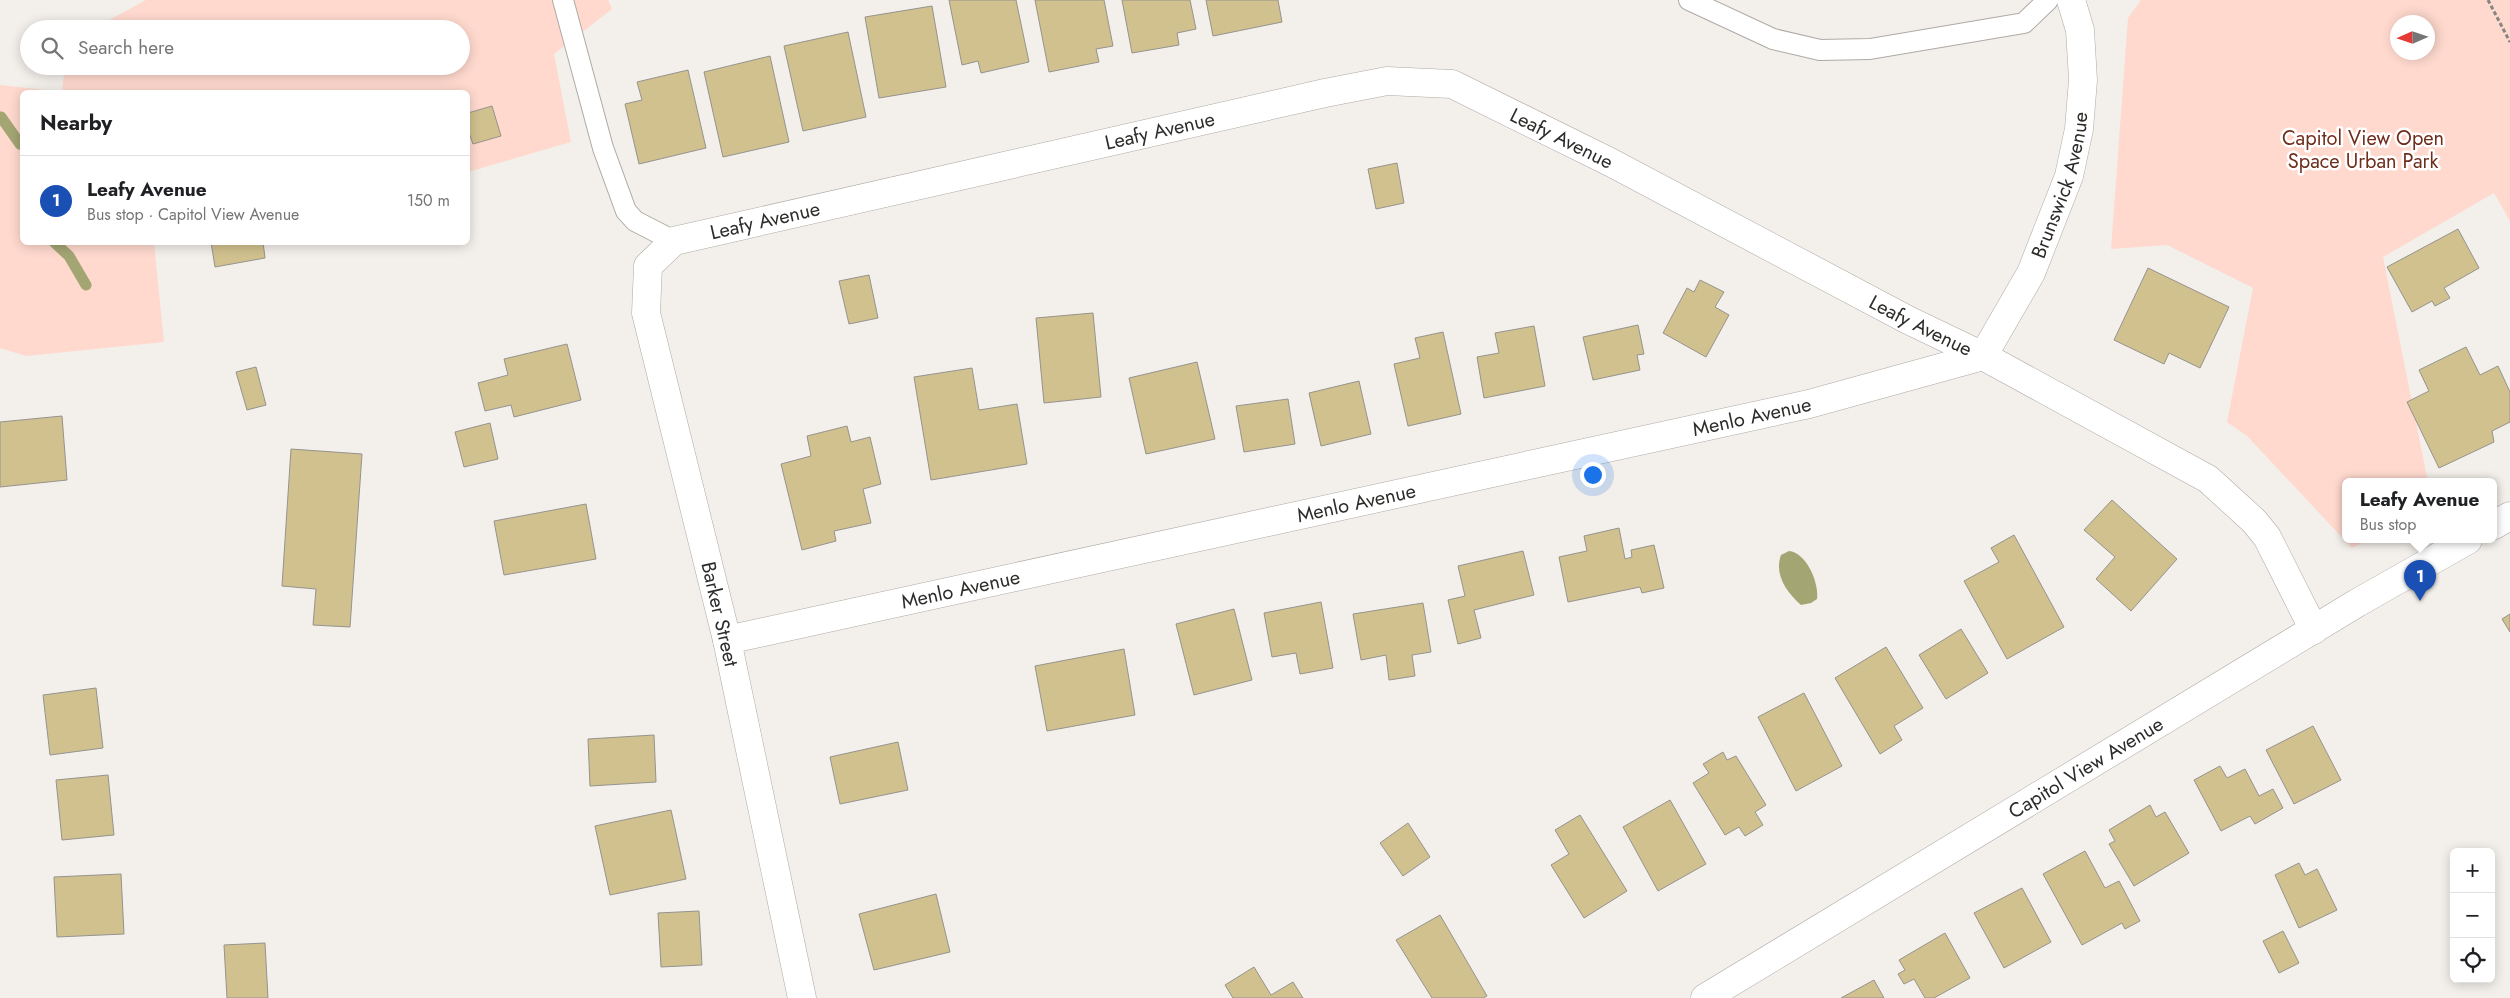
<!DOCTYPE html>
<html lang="en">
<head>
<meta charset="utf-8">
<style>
  body { margin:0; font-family:Jost,sans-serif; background:#f6f6f6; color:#202124 }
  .controls { position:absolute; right:15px; bottom:15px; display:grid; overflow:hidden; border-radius:8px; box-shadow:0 2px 12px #0003 }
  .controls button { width:45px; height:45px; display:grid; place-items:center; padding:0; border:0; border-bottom:1px solid #e0e0e0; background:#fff; color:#202124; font:25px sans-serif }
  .compass { position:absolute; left:2390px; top:15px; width:45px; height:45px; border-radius:50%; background:#fff; box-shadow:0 2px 12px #0003; rotate:267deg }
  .you { position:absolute; left:1592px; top:474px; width:18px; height:18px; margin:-12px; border:4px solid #fff; border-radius:50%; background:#1a73e8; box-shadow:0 0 0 8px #1a73e833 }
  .badge { display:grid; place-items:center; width:32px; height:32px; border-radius:50%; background:#1b8764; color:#fff; font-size:16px; font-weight:700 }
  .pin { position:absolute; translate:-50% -41px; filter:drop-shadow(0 1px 2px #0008) }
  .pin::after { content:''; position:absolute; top:26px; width:18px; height:15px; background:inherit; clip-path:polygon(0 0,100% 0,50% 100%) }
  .popup { position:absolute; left:2342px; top:478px; width:155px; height:65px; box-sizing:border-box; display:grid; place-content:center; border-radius:8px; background:#fff; filter:drop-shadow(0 1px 4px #0005); font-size:16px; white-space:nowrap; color:#757577 }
  .popup b { font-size:19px; color:#202124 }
  .popup::after { content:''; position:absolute; left:50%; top:100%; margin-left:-10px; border:10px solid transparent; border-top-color:#fff }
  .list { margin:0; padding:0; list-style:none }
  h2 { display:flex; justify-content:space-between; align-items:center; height:65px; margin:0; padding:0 20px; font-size:21px }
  h2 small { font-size:16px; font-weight:400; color:#757577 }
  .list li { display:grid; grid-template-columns:32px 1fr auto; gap:15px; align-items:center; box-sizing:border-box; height:90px; padding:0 20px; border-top:1px solid #e0e0e0 }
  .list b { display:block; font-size:19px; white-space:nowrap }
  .list p { margin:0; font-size:16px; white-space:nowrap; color:#757577 }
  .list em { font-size:16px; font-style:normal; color:#757577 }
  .icon { flex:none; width:28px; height:28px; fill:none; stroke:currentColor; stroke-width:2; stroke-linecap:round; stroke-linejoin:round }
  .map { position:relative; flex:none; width:2510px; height:998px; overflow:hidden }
  .search { position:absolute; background:#fff; box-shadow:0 2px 12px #0003; left:20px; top:20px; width:450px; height:55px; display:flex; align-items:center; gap:12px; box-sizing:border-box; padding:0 18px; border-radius:28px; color:#757577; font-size:19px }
  .panel { position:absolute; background:#fff; box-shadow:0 2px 12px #0003; left:20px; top:90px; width:450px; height:155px; border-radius:8px }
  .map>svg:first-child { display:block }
</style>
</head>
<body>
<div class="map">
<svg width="2510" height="998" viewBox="0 0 2510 998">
  <rect width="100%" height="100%" fill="#f3efea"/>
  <g fill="#ffd9ce" fill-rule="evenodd">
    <path d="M146,0h462l4,9 -58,45 17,88 -103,30v-80h-446v150l132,1 10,99 -138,14 -26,-8v-263l62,7 3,-26h396v-37h-368z"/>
    <path d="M2141,0h369v221l-16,-28 -111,64 45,225h-82v58h22l-16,8 -105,-112 -20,-14 26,-134 -86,-43 -56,4 17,-231zM2398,22h30v30h-30z"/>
  </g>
  <path fill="#a3a573" d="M1789,551c18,2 30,32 28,48l-6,4 -10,2c-15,-13 -27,-31 -20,-50z"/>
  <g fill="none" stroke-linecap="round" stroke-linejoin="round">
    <g stroke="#a3a573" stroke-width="11">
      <path d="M1,117l19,27 2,-1"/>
      <path d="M54,242l15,14 17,29"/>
    </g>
  </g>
  <g fill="#d1c18f" stroke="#95938e">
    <path d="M949,0h67l13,62 -48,11 -3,-12 -16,4z"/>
    <path d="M1035,0h69l9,46 -17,3 3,13 -50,10z"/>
    <path d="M1122,0h68l6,29 -19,4 2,12 -47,8z"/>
    <path d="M1206,0h72l4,22 -69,14z"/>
    <path d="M932,6l14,81 -67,11 -14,-81z"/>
    <path d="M848,32l18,85 -63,14 -19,-85z"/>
    <path d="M770,56l19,86 -66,15 -19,-85z"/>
    <path d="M688,70l18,78 -67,16 -14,-60 17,-4 -5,-18z"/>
    <path d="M492,106l9,30 -28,8 -5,-14v-17z"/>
    <path d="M1397,163l7,40 -28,6 -8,-40z"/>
    <path d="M2458,229l21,39 -35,20 6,10 -15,8 -3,-5 -20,11 -25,-45z"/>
    <path d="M211,242h52l2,16 -50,9z"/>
    <path d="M2148,268l81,39 -29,61 -31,-15 -5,11 -50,-24z"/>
    <path d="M869,275l9,43 -29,6 -10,-43z"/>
    <path d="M1700,280l24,12 -9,15 14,8 -23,42 -43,-24 24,-45 7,4z"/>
    <path d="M1093,313l8,84 -57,6 -8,-85z"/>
    <path d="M1638,325l6,29 -7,1 3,15 -47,10 -10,-43z"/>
    <path d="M1534,326l11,60 -61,12 -7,-41 22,-4 -4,-20z"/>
    <path d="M1443,332l18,82 -53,12 -14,-62 26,-6 -5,-20z"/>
    <path d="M567,344l14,56 -67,17 -3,-12 -26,6 -7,-28 30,-8 -4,-16z"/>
    <path d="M2466,347l14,28 18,-9 12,26v30l-18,9 2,11 -55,26 -32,-66 22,-11 -10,-21z"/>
    <path d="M1197,362l18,77 -69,15 -17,-76z"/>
    <path d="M256,367l10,38 -19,5 -11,-38z"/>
    <path d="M972,368l7,42 38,-6 10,60 -96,16 -17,-103z"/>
    <path d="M1359,381l12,53 -50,12 -12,-53z"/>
    <path d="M1288,399l7,45 -51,8 -8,-46z"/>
    <path d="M62,416l5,64 -67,7v-65z"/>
    <path d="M490,423l8,36 -34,8 -9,-35z"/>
    <path d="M847,426l4,16 19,-5 11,47 -18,5 8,34 -37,8 2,10 -34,9 -21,-86 30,-8 -4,-20z"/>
    <path d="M291,449l71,5 -12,173 -37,-2 3,-36 -34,-3z"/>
    <path d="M2112,500l65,59 -46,52 -35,-32 19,-22 -31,-27z"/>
    <path d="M586,504l10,55 -92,16 -10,-54z"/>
    <path d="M1619,528l6,31 7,-2 -1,-7 23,-5 10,43 -22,5 -2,-6 -72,15 -9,-45 28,-6 -3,-15z"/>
    <path d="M2014,535l50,92 -57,32 -43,-78 35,-19 -8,-14z"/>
    <path d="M1523,551l11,44 -60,15 7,28 -23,6 -10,-44 17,-4 -7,-30z"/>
    <path d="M1321,602l12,66 -33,6 -4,-21 -24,4 -8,-44z"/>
    <path d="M1423,603l8,49 -19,3 3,21 -26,4 -3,-25 -25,5 -8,-46z"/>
    <path d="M1234,609l18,71 -58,15 -18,-71z"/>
    <path d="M2510,614v18l-8,-13z"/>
    <path d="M1961,629l27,44 -42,26 -27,-44z"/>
    <path d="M1886,647l37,61 -29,18 8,14 -22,14 -45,-76z"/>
    <path d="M1124,649l11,66 -88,16 -12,-65z"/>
    <path d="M96,688l7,60 -53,7 -7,-60z"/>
    <path d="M1804,693l38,73 -46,25 -38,-74z"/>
    <path d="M2313,726l28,54 -47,24 -28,-54z"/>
    <path d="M654,735l2,47 -66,4 -2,-47z"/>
    <path d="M898,742l10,48 -68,14 -10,-47z"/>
    <path d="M1723,752l4,8 9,-4 30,49 -11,7 8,13 -18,11 -6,-9 -14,8 -32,-52 16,-10 -6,-9z"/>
    <path d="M2220,766l7,12 18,-9 14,27 14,-7 10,19 -28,16 -5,-8 -29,15 -27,-51z"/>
    <path d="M108,775l6,60 -52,5 -6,-60z"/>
    <path d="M1670,800l36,64 -48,27 -35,-64z"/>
    <path d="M2150,805l6,12 9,-5 24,41 -55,33 -25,-42 6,-3 -6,-11z"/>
    <path d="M671,810l15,69 -76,16 -15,-69z"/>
    <path d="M1580,815l47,76 -43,27 -33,-53 18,-11 -14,-24z"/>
    <path d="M1408,823l22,34 -27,19 -23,-33z"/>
    <path d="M2085,851l20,37 14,-7 21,40 -15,8 -3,-6 -40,22 -39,-71z"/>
    <path d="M2299,863l6,12 12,-6 20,41 -38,18 -24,-53z"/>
    <path d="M121,874l3,60 -67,3 -3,-60z"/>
    <path d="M2022,888l29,54 -47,26 -30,-55z"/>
    <path d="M936,894l14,58 -76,18 -15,-56z"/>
    <path d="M699,911l3,54 -41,2 -3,-54z"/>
    <path d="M1440,915l47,81 -4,2h-51l-36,-58z"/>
    <path d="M2283,931l16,32 -20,10 -16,-32z"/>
    <path d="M1945,933l25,45 -36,20h-9l-11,-19 -10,5 -6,-10 7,-4 -6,-10z"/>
    <path d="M265,943l3,55h-41l-3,-53z"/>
    <path d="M1254,967l17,28 22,-13 10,16h-70l-8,-13z"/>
    <path d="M1874,980l10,18h-43z"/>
  </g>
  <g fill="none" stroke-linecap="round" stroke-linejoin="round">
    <g stroke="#aeaaa5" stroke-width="22">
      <g id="service">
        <path d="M563,0l40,148 23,63 9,10 39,20"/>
        <path d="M1689,0l84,39 47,11 50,-1 154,-26 24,-23"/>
      </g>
    </g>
    <g stroke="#aeaaa5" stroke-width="29">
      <g id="minor">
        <path id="s1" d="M1983,356l48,-83 38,-97 10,-47 4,-49 -3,-50 -9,-30"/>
        <path id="s2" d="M727,640l1082,-236 174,-48"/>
        <path id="s3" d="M802,998l-75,-358 -81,-327 2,-47 26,-25 651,-148 62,-12 65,3 158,78 298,158 75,36 225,123 46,42 13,16 47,93"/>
      </g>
    </g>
    <g stroke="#aeaaa5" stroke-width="29">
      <g id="secondary">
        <path d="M2494,525l16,-9"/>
        <path id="s4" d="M1705,998l652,-395 111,-63"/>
      </g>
    </g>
    <path stroke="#878581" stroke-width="3" stroke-dasharray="4 2.5" stroke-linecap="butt" d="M2488,0l22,42"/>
    <use href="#service" stroke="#fff" stroke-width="20"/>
    <use href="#minor" stroke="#fff" stroke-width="28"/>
    <use href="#secondary" stroke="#fff" stroke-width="28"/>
  </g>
  <g text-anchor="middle" stroke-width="5" stroke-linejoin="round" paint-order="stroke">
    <g font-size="20" fill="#2d2c2a" stroke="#fff">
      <text dy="7" stroke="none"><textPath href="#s3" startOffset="1284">Leafy Avenue</textPath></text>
      <text dy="7" stroke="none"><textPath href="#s3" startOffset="1704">Leafy Avenue</textPath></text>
      <text dy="7" stroke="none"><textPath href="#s1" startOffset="189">Brunswick Avenue</textPath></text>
      <text dy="7" stroke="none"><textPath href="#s3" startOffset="879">Leafy Avenue</textPath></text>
      <text dy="7" stroke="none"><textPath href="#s3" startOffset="2109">Leafy Avenue</textPath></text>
      <text dy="7" stroke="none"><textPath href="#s2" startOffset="1049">Menlo Avenue</textPath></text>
      <text dy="7" stroke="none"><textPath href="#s2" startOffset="644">Menlo Avenue</textPath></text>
      <text dy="7" stroke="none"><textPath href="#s2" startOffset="239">Menlo Avenue</textPath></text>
      <text transform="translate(720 614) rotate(77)" y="7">Barker Street</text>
      <text dy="7" stroke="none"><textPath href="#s4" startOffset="445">Capitol View Avenue</textPath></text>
    </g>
    <g font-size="20" fill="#6f2e1c" stroke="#fff">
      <text x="2363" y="145">Capitol View Open<tspan x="2363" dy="23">Space Urban Park</tspan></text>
    </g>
  </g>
</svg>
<div class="controls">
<button>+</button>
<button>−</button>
<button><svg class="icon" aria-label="locate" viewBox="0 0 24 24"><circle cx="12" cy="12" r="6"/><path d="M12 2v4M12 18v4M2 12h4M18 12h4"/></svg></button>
</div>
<svg class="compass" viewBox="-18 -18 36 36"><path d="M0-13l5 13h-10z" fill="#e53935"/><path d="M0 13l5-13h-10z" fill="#757577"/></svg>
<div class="you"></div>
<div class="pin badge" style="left:2420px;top:601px;background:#1a4fb4">1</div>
<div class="popup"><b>Leafy Avenue</b>Bus stop</div>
<div class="search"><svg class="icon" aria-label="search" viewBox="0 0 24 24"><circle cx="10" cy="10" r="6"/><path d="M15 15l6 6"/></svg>Search here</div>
<section class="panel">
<h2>Nearby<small></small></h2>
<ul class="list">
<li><span class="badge" style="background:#1a4fb4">1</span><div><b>Leafy Avenue</b><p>Bus stop · Capitol View Avenue</p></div><em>150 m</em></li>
</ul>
</section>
</div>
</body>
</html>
